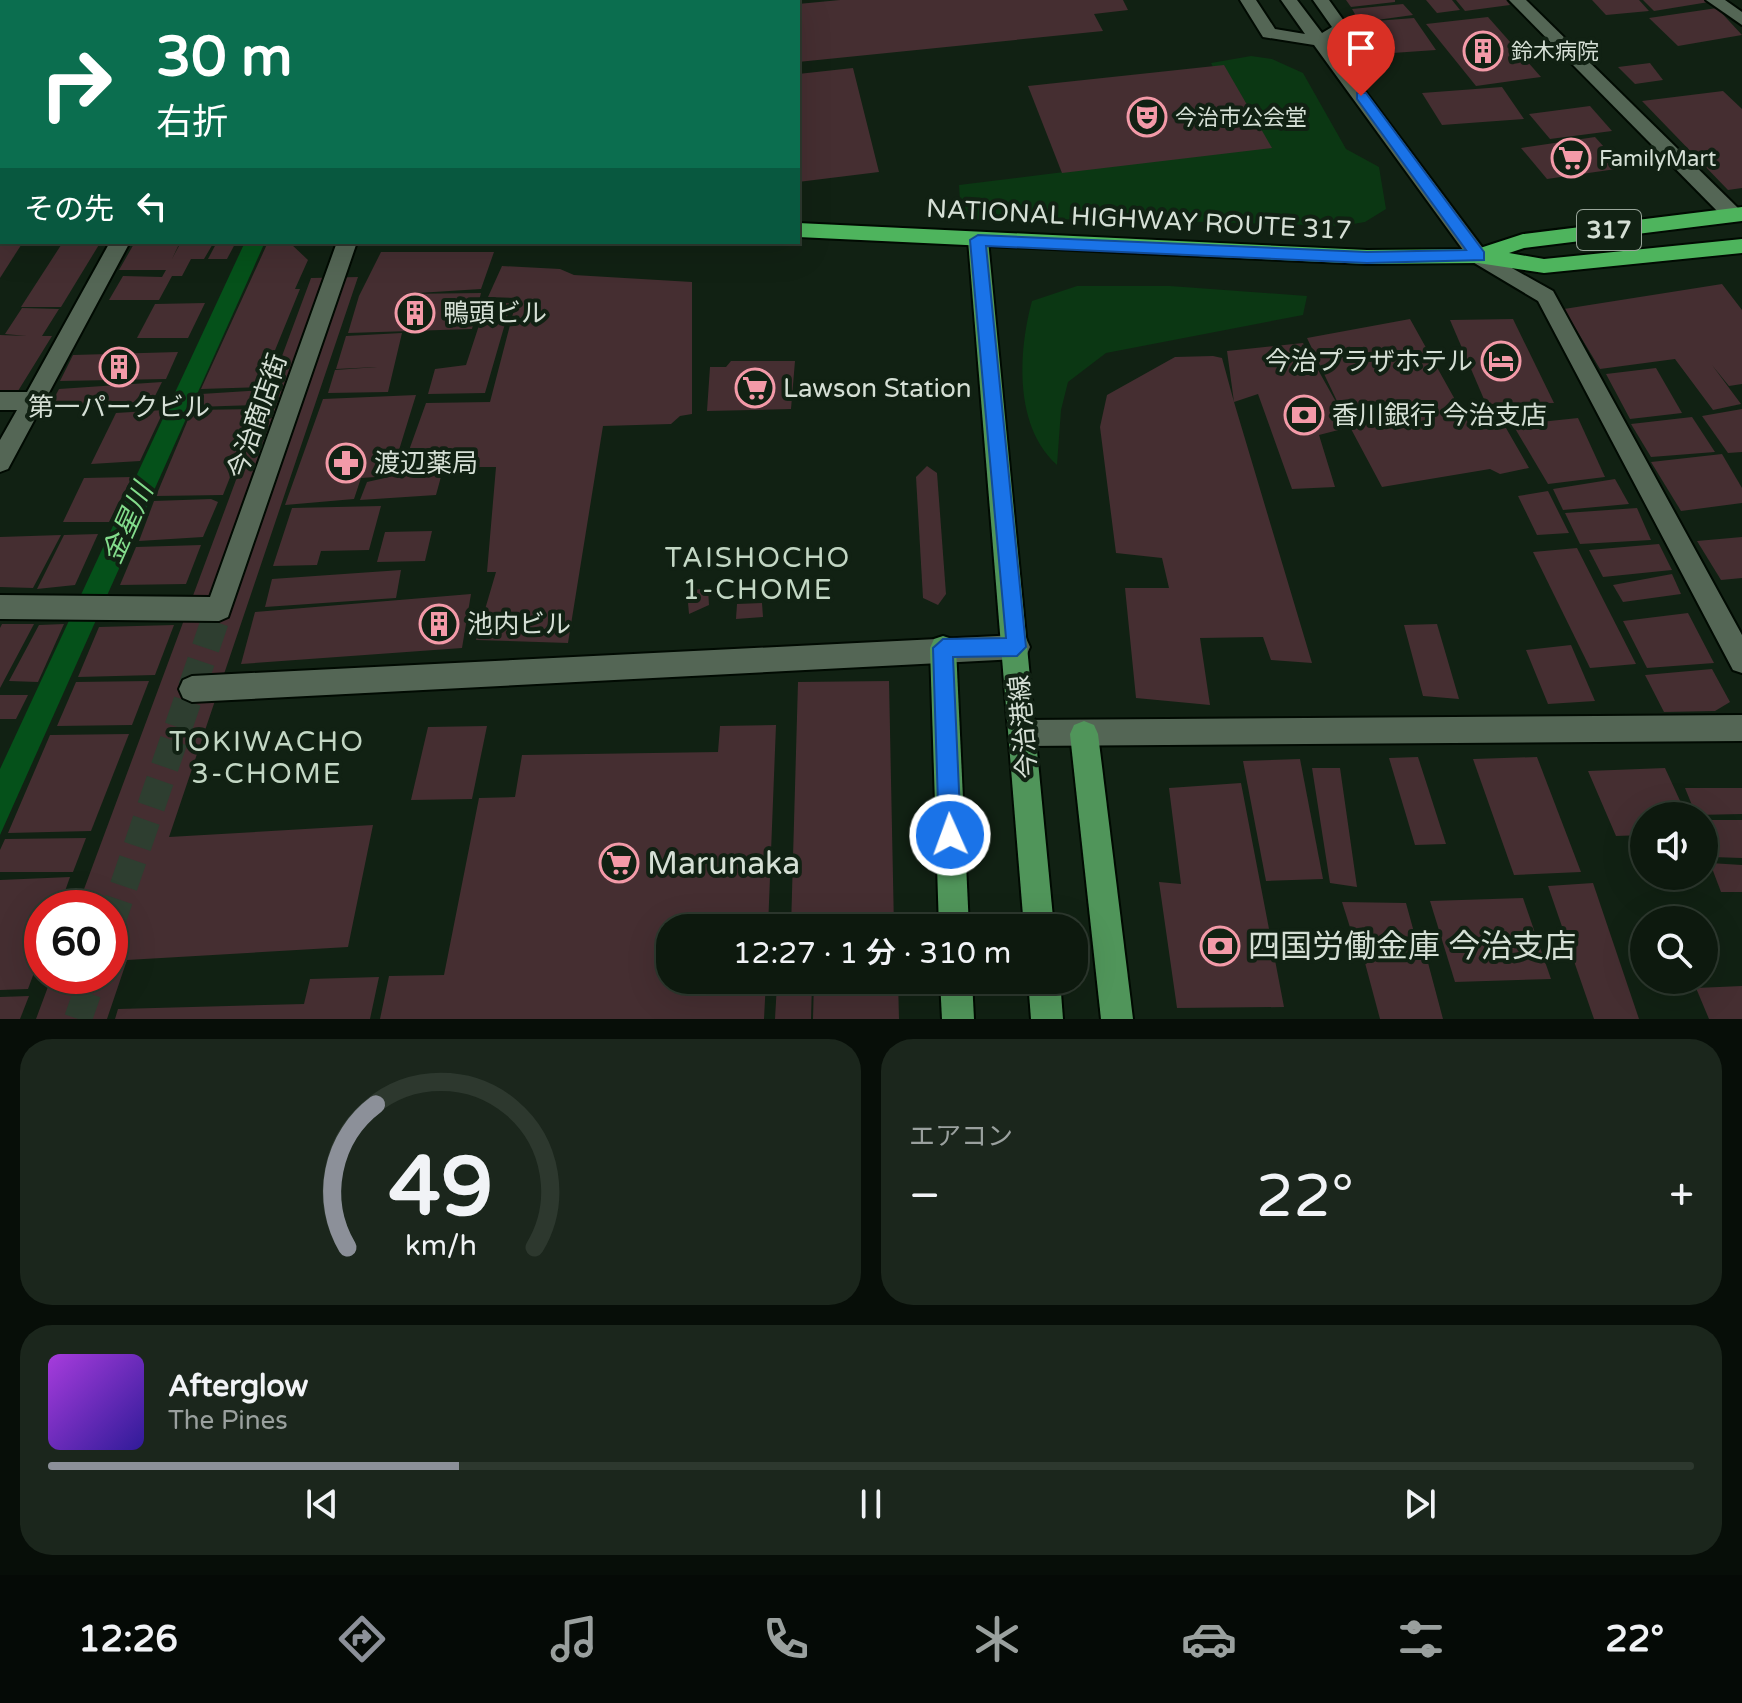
<!DOCTYPE html>
<html lang="ja">
<meta charset="utf-8">
<style>
body{margin:0;font-family:"Varela Round","Noto Sans JP",sans-serif;background:#1b261c;color:#f1f3f6;height:100vh;display:flex;flex-direction:column;font-size:30px;white-space:nowrap}
*{box-sizing:border-box;margin:0}
p{font-size:26px;color:#9aa09e}
.icon{flex:none;width:44px;height:44px;fill:none;stroke:currentColor;stroke-width:2;stroke-linecap:round;stroke-linejoin:round}
.map{position:relative;height:1019px;overflow:hidden}
.panel{display:flex;flex-direction:column;gap:20px;padding:20px;background:#070e08;flex:1}
.panel>*{flex:none}
.top-card{position:absolute;left:0px;top:0px;width:800px;height:244px;box-shadow:0 8px 32px #0002,0 0 0 2px #2d382e;background:#0b6e4f;color:#fff;overflow:hidden}
.controls{position:absolute;left:1630px;top:802px;display:grid;gap:16px}
.controls a{display:grid;place-items:center;width:88px;height:88px;border-radius:50%;background:#0d190e;box-shadow:0 8px 32px #0002,0 0 0 2px #2d382e;font-size:40px}
.speed{position:absolute;left:24px;top:890px;display:flex;gap:16px;font-size:40px;font-weight:700;text-align:center}
.speed>*{display:grid;place-content:center;width:104px;height:104px;border-radius:50%;background:#0d190e;box-shadow:0 8px 32px #0002,0 0 0 2px #2d382e;line-height:1}
.speed .limit{border:12px solid #d22;background:#fff;color:#111}
.pin{position:absolute;display:grid;place-items:center;width:68px;height:68px;color:#fff;margin:-82px -34px;border-radius:50% 50% 50% 0;rotate:-45deg;box-shadow:0 0 8px #0007}
.pin .icon{rotate:45deg}
.me{position:absolute;width:88px;margin:-44px;rotate:358deg;stroke-linejoin:round;filter:drop-shadow(0 0 6px #0008)}
.turn{display:flex;align-items:center;gap:28px;height:168px;padding:0 24px;font-size:36px}
.turn .icon{width:104px;height:104px;stroke-width:2.5}
.turn b{display:block;font-size:56px;line-height:68px}
.then{display:flex;align-items:center;height:76px;padding:0 24px;background:#0003;gap:16px;font-size:30px}
.big{font-size:60px;font-weight:600;line-height:1.1}
.panel .card{flex:1;display:flex;flex-direction:column;justify-content:center;gap:12px;min-width:0;padding:0 28px;border-radius:32px;background:#1b261c}
.panel .dial{align-items:center;gap:0}
.dial svg{height:208px;overflow:visible;fill:none;stroke:#2d382e;stroke-width:7;stroke-linecap:round;text-anchor:middle}
.dial text{fill:#f1f3f6;stroke:none}
.song{display:flex;align-items:center;gap:24px}
.cover{width:96px;height:96px;border-radius:12px;background:linear-gradient(135deg,hsl(280 70% 55%),hsl(250 70% 35%))}
.played{height:8px;border-radius:4px;background:linear-gradient(90deg,#8c9099 25%,#2d382e 25%)}
.keys{display:flex;justify-content:space-around;direction:ltr}
.heat{display:flex;justify-content:space-between;align-items:center;font-size:44px;direction:ltr}
.panel .tiles{flex:1;display:grid;gap:20px;grid-template-columns:1fr 1fr}
.card:last-child{grid-column:span 2}
.trip{position:absolute;left:656px;top:914px;width:432px;height:80px;border-radius:32px;background:#0d190e;box-shadow:0 8px 32px #0002,0 0 0 2px #2d382e;font-weight:600;line-height:80px;text-align:center}
.menu{display:flex;height:128px;justify-content:space-around;align-items:center;background:#050a06;color:#9aa09e}
.menu .icon{width:56px;height:56px}
.menu .current{color:#8c9099}
.menu b{font-size:36px;color:#f1f3f6}
.map>svg:first-child{display:block}
.green{fill:#0b3713}
.water{fill:#05511a}
.building{fill:#452e31}
.lines{fill:none;stroke-linecap:round;stroke-linejoin:round}
.street-tunnel{stroke:#2e3e30;stroke-width:28;stroke-dasharray:28 14;stroke-linecap:butt}
.street-casing{stroke:#010a02;stroke-width:4}
.secondary-casing{stroke:#010a02;stroke-width:4}
.primary-casing{stroke:#010a02;stroke-width:4}
.highway-casing{stroke:#010a02;stroke-width:4}
.street{fill:#546655;fill-rule:evenodd}
.secondary{fill:#546655;fill-rule:evenodd}
.primary{fill:#50955a;fill-rule:evenodd}
.highway{fill:#4eb45d;fill-rule:evenodd}
.route{fill:#1a73e8;stroke:#114b97;stroke-width:2}
.labels{text-anchor:middle;stroke-width:8;stroke-linejoin:round;paint-order:stroke}
.far-poi-label{font-size:22px;fill:#d5dfd5;stroke:#112113;text-anchor:start}
.shield{fill:#112113;stroke:#9aa69b;stroke-width:2}
.shield-label{font-size:24px;font-weight:bold;fill:#d5dfd5}
.street-label{font-size:26px;fill:#d5dfd5;stroke:#112113}
.poi-label{font-size:26px;fill:#d5dfd5;stroke:#112113;text-anchor:start}
.water-label{font-size:28px;font-style:italic;fill:#83dc8c;stroke:#112113}
.neighbourhood-label{font-size:28px;letter-spacing:2px;fill:#c3d7c4;stroke:#112113}
.near-poi-label{font-size:32px;fill:#d5dfd5;stroke:#112113;text-anchor:start}
</style>
<div class="map">
<svg width="1742" height="1019" viewBox="0 0 1742 1019">
<rect width="100%" height="100%" fill="#112113"/>
<g class="green">
<polygon points="1251,56 1272,59 1303,73 1346,149 1379,167 1386,209 1365,222 1341,226 1108,219 981,220 961,216 959,185 1256,148 1211,63"/>
<path d="M1077,286H1170L1307,296L1303,315L1106,353L1068,382L1061,410L1057,465C1014,427 1018,352 1032,301Z"/>
</g>
<polygon class="water" points="245,242 265,242 0,835 0,769"/>
<g class="building">
<polygon points="840,0 1123,0 1128,10 1094,14 1103,31 798,62 798,4"/>
<polygon points="1346,0 1395,0 1395,2 1351,7"/>
<polygon points="1426,0 1452,0 1460,10 1437,13"/>
<polygon points="1456,0 1506,0 1510,5 1465,11"/>
<polygon points="1592,0 1639,0 1649,11 1606,15"/>
<polygon points="1643,0 1706,0 1709,2 1654,11"/>
<polygon points="1403,4 1413,15 1362,22 1414,18 1436,50 1378,54 1352,9"/>
<polygon points="1717,8 1742,35 1678,46 1649,18"/>
<polygon points="1488,17 1541,77 1476,86 1426,24"/>
<polygon points="1650,63 1663,80 1635,84 1618,67"/>
<polygon points="1224,65 1272,148 1062,173 1028,86"/>
<polygon points="853,68 879,172 798,182 798,74"/>
<polygon points="1502,87 1524,119 1442,125 1422,93"/>
<polygon points="1723,91 1742,109 1742,188 1728,190 1642,101"/>
<polygon points="1590,106 1612,131 1550,139 1529,114"/>
<polygon points="1595,137 1623,168 1547,179 1521,148"/>
<polygon points="0,242 23,242 0,278"/>
<polygon points="63,242 100,243 61,307 21,307"/>
<polygon points="135,242 180,242 172,259 181,242 214,242 204,259 191,259 182,276 172,276 159,300 109,300 123,276 162,277 166,270 119,270"/>
<polygon points="217,242 236,242 227,259 208,259"/>
<polygon points="268,242 290,243 308,260 295,289 300,289 260,387 201,389"/>
<polygon points="381,252 494,252 481,289 402,294 481,293 472,329 348,333 359,296"/>
<polygon points="502,266 560,269 574,275 692,282 692,414 680,416 671,424 603,426 568,643 476,640 496,572 487,572 496,467 403,467 426,403 490,402 517,298 488,297"/>
<polygon points="358,277 169,837 373,825 348,947 127,960 107,1019 36,1019 52,976 110,976 110,908 77,908 311,278"/>
<polygon points="1722,284 1742,310 1742,384 1729,386 1712,365 1741,404 1713,410 1675,359 1600,369 1564,309"/>
<polygon points="205,303 188,338 137,338 155,304"/>
<polygon points="511,303 485,393 428,394 435,369 466,365 486,304"/>
<polygon points="22,308 59,309 42,336 52,336 18,391 10,397 0,396 0,335 27,336 5,334"/>
<polygon points="1410,319 1472,430 1506,428 1529,468 1500,474 1490,469 1382,487 1350,427 1319,435 1335,487 1292,489 1258,394 1234,402 1312,663 1271,660 1263,637 1200,638 1210,705 1136,698 1125,588 1169,588 1162,558 1116,553 1100,427 1107,395 1175,357 1213,356 1222,358 1234,402 1227,351 1303,343 1345,418 1307,338"/>
<polygon points="1513,319 1554,403 1486,404 1450,320"/>
<polygon points="402,333 388,392 328,393 335,370 377,367 336,369 346,336"/>
<polygon points="178,352 166,379 60,381 73,355"/>
<polygon points="731,361 795,361 791,409 707,411 710,367 726,367"/>
<polygon points="1656,368 1682,413 1630,419 1606,374"/>
<polygon points="162,382 151,404 49,408 59,389"/>
<polygon points="263,390 257,405 195,407 201,394"/>
<polygon points="416,395 399,450 384,451 376,477 361,478 354,499 285,505 323,399"/>
<polygon points="257,409 223,495 156,496 192,410"/>
<polygon points="1742,409 1742,452 1728,453 1702,416"/>
<polygon points="164,410 140,461 91,464 116,413"/>
<polygon points="1692,417 1715,452 1651,457 1631,424"/>
<polygon points="1578,418 1605,477 1548,484 1513,425"/>
<polygon points="1722,454 1742,488 1742,503 1681,511 1651,462"/>
<polygon points="927,466 937,473 946,594 938,605 923,598 916,477"/>
<polygon points="442,473 436,495 360,500 367,482 398,475"/>
<polygon points="132,477 109,522 63,522 84,478"/>
<polygon points="1615,479 1629,504 1563,510 1553,489"/>
<polygon points="1548,491 1569,533 1537,535 1518,496"/>
<polygon points="211,499 218,502 203,537 139,541 154,501"/>
<polygon points="381,506 369,550 321,551 317,565 273,566 292,508"/>
<polygon points="1637,508 1651,540 1580,544 1565,513"/>
<polygon points="432,531 425,561 377,562 385,532"/>
<polygon points="98,534 75,585 37,589 64,535"/>
<polygon points="61,535 33,588 0,587 0,537"/>
<polygon points="1742,537 1742,578 1721,580 1697,541"/>
<polygon points="1659,544 1672,570 1603,577 1589,550"/>
<polygon points="201,545 186,584 120,585 136,547"/>
<polygon points="1577,548 1636,664 1590,668 1533,552"/>
<polygon points="401,570 396,598 265,607 272,579"/>
<polygon points="1672,574 1681,594 1623,602 1613,585"/>
<polygon points="708,588 709,605 689,614 687,591"/>
<polygon points="471,594 462,648 241,664 255,612"/>
<polygon points="762,603 763,617 736,619 737,604"/>
<polygon points="1688,613 1714,663 1647,668 1623,621"/>
<polygon points="2,624 34,624 0,688 0,628"/>
<polygon points="64,624 38,682 9,681 39,625"/>
<polygon points="1437,624 1459,699 1423,696 1404,625"/>
<polygon points="174,625 155,675 78,677 99,627"/>
<polygon points="1571,645 1595,701 1548,704 1526,650"/>
<polygon points="1712,669 1730,702 1715,711 1664,712 1645,675"/>
<polygon points="149,681 132,725 57,726 76,682"/>
<polygon points="889,681 894,928 791,928 798,682"/>
<polygon points="0,695 28,695 16,719 0,719"/>
<polygon points="776,725 768,928 670,928 670,980 766,980 764,1019 380,1019 389,976 444,975 479,798 515,797 522,755 718,752 720,726"/>
<polygon points="487,726 472,799 411,800 428,727"/>
<polygon points="129,734 91,831 8,833 50,735"/>
<polygon points="1418,757 1446,844 1415,845 1389,758"/>
<polygon points="1537,757 1581,872 1514,875 1473,759"/>
<polygon points="1300,759 1323,879 1266,881 1243,761"/>
<polygon points="1312,768 1340,768 1357,887 1330,883"/>
<polygon points="1665,768 1687,816 1644,816 1644,835 1616,836 1588,771"/>
<polygon points="1241,783 1284,1007 1177,1008 1159,882 1181,884 1169,788"/>
<polygon points="1685,788 1742,788 1742,814 1696,815"/>
<polygon points="1704,820 1742,820 1742,858 1712,857 1704,838"/>
<polygon points="86,838 73,872 0,872 0,850 5,839"/>
<polygon points="1710,863 1742,865 1742,892 1721,892"/>
<polygon points="70,877 59,908 42,908 42,951 28,989 0,990 0,880"/>
<polygon points="1593,883 1639,1019 1594,1019 1548,886"/>
<polygon points="1523,898 1551,979 1455,982 1430,901"/>
<polygon points="1342,902 1406,903 1415,936 1354,940"/>
<polygon points="1423,944 1443,1019 1380,1019 1361,948"/>
<polygon points="379,977 370,1019 115,1019 118,1009 304,1004 310,979"/>
<polygon points="898,980 899,1019 813,1019 814,981"/>
<polygon points="812,983 811,1019 775,1019 777,984"/>
<polygon points="1742,986 1742,1019 1709,1019 1696,988"/>
<polygon points="29,996 20,1019 0,1019 0,997"/>
</g>
<g class="lines">
<g class="street-tunnel">
<polyline points="110,926 219,609"/>
<polyline points="78,1019 93,976"/>
</g>
<g class="street-casing">
<g id="street">
<rect x="527" y="0" width="16" height="2"/>
<polygon points="718,0 734,0 735,2 719,2"/>
<polygon points="1509,0 1526,0 1740,210 1740,220 1726,220"/>
<polygon points="1706,0 1725,0 1742,12 1742,25"/>
<polygon points="0,138 2,138 0,155"/>
<polygon points="110,242 130,242 8,469 0,472 0,440 17,410 0,410 0,392 27,392"/>
<polygon points="337,242 357,242 228,617 219,621 0,619 0,595 210,597"/>
<polygon points="1478,249 1553,291 1742,635 1742,673 1733,670 1538,301 1471,261 1468,256"/>
<polygon points="1017,635 1026,638 1030,647 1026,656 1017,659 192,702 183,698 179,689 183,680 192,676"/>
<polygon points="1742,715 1742,741 1024,746 1014,742 1010,733 1014,724 1024,720"/>
</g>
</g>
<g class="secondary-casing">
<polygon id="secondary" points="1240,0 1256,0 1275,29 1305,34 1281,0 1297,0 1322,33 1332,27 1313,0 1329,0 1349,28 1329,43 1485,251 1488,256 1485,261 1471,261 1314,45 1263,37"/>
</g>
<g class="primary-casing">
<g id="primary">
<rect x="0" y="184" width="2" height="14"/>
<polygon points="978,233 988,240 1054,928 1024,928 968,240"/>
<polygon points="943,636 952,639 956,648 969,928 939,928 930,648 934,639"/>
<polygon points="1084,721 1094,725 1098,734 1133,1019 1101,1019 1070,734 1074,725"/>
<polygon points="940,980 972,980 974,1019 942,1019"/>
<polygon points="1028,980 1060,980 1063,1019 1031,1019"/>
</g>
</g>
<g class="highway-casing">
<g id="highway">
<rect x="361" y="0" width="16" height="2"/>
<polygon points="1742,207 1742,221 1524,248 1509,253 1544,259 1742,239 1742,253 1544,273 1478,263 1367,264 798,237 798,223 1367,250 1477,249 1523,234"/>
</g>
</g>
<use href="#street" class="street"/>
<use href="#secondary" class="secondary"/>
<use href="#primary" class="primary"/>
<use href="#highway" class="highway"/>
</g>
<polygon class="route" points="1357,93 1366,93 1484,252 1484,260 1367,263 986,246 1026,647 1017,656 953,657 961,835 958,843 950,846 943,843 939,835 933,648 943,639 1006,638 970,240 978,235 1367,252 1466,250 1357,99"/>
<defs>
<g id="building-ring" transform="scale(2)"><circle r="9.5" fill="#112113" stroke="#f39aa8" stroke-width="1.5"/><path d="M-4-6H4V6H1V3H-1V6H-4ZM-2.5-4.3h1.7v1.8h-1.7ZM.8-4.3h1.7v1.8H.8ZM-2.5-1h1.7V.8h-1.7ZM.8-1h1.7V.8H.8Z" fill="#f39aa8"/></g>
<g id="theatre-ring" transform="scale(2)"><circle r="9.5" fill="#112113" stroke="#f39aa8" stroke-width="1.5"/><path d="M-5-5.5Q0-4 5-5.5V0Q5 5 0 6Q-5 5-5 0ZM-3.3-2.5H-1v1.5H-3.3ZM1-2.5H3.3v1.5H1ZM-2.8 1Q0 5.5 2.8 1Z" fill="#f39aa8"/></g>
<g id="supermarket-ring" transform="scale(2)"><circle r="9.5" fill="#112113" stroke="#f39aa8" stroke-width="1.5"/><path d="M-6-5.5h2.5l.6 2H6L4.5 2H-2.5L-4.4-4H-6ZM-1.5 3.2a1.3 1.3 0 1 0 .1 0ZM3 3.2a1.3 1.3 0 1 0 .1 0Z" fill="#f39aa8"/></g>
<g id="hotel-ring" transform="scale(2)"><circle r="9.5" fill="#112113" stroke="#f39aa8" stroke-width="1.5"/><path d="M-6-4.5h1.5V1H6V5H4.5V3h-9V5H-6ZM-4 0a1.8 1.8 0 1 1 3.6 0ZM.5 0V-2.5h3Q6-2.5 6 0Z" fill="#f39aa8"/></g>
<g id="bank-ring" transform="scale(2)"><circle r="9.5" fill="#112113" stroke="#f39aa8" stroke-width="1.5"/><path d="M-6-4H6V4H-6ZM0-2.3a2.3 2.3 0 1 0 0 4.6a2.3 2.3 0 1 0 0-4.6Z" fill="#f39aa8"/></g>
<g id="pharmacy-ring" transform="scale(2)"><circle r="9.5" fill="#112113" stroke="#f39aa8" stroke-width="1.5"/><path d="M-2-6h4v4h4v4h-4v4h-4v-4h-4v-4h4Z" fill="#f39aa8"/></g>
</defs>
<g fill-rule="evenodd">
<use href="#building-ring" x="1483" y="51"/>
<use href="#theatre-ring" x="1147" y="117"/>
<use href="#supermarket-ring" x="1571" y="158"/>
<use href="#building-ring" x="415" y="313"/>
<use href="#hotel-ring" x="1501" y="361"/>
<use href="#building-ring" x="119" y="367"/>
<use href="#supermarket-ring" x="755" y="388"/>
<use href="#bank-ring" x="1304" y="415"/>
<use href="#pharmacy-ring" x="346" y="463"/>
<use href="#building-ring" x="439" y="624"/>
<use href="#supermarket-ring" x="619" y="863"/>
<use href="#bank-ring" x="1220" y="946"/>
</g>
<g class="labels">
<g class="far-poi-label">
<text x="1511" y="59">鈴木病院</text>
<text x="1175" y="125">今治市公会堂</text>
<text x="1599" y="166">FamilyMart</text>
</g>
<rect class="shield" x="1577" y="210" width="64" height="40" rx="6"/>
<g class="shield-label">
<text x="1609" y="238">317</text>
</g>
<g class="street-label">
<text transform="translate(1139 219) rotate(3)" y="9">NATIONAL HIGHWAY ROUTE 317</text>
<text transform="translate(257 416) rotate(-71)" y="9">今治商店街</text>
<text transform="translate(1023 727) rotate(-95)" y="9">今治港線</text>
</g>
<g class="poi-label">
<text x="443" y="322">鴨頭ビル</text>
<text x="1473" y="370" text-anchor="end">今治プラザホテル</text>
<text x="783" y="397">Lawson Station</text>
<text x="119" y="416" text-anchor="middle">第一パークビル</text>
<text x="1332" y="424">香川銀行 今治支店</text>
<text x="374" y="472">渡辺薬局</text>
<text x="467" y="633">池内ビル</text>
</g>
<g class="water-label">
<text transform="translate(127 523) rotate(-66)" y="10">金星川</text>
</g>
<g class="neighbourhood-label">
<text x="758" y="567">TAISHOCHO<tspan x="758" dy="32">1-CHOME</tspan></text>
<text x="267" y="751">TOKIWACHO<tspan x="267" dy="32">3-CHOME</tspan></text>
</g>
<g class="near-poi-label">
<text x="647" y="874">Marunaka</text>
<text x="1248" y="957">四国労働金庫 今治支店</text>
</g>
</g>
</svg>
<div class="controls">
<a><svg class="icon" aria-label="sound" viewBox="0 0 24 24"><path d="M4 9h4l5-4v14l-5-4H4zM17 9q2 3 0 6"/></svg></a>
<a><svg class="icon" aria-label="search" viewBox="0 0 24 24"><circle cx="10" cy="10" r="6"/><path d="M15 15l6 6"/></svg></a>
</div>
<div class="speed"><div class="limit">60</div></div>
<div class="pin" style="left:1361px;top:96px;background:#d93025"><svg class="icon" aria-label="arrive" viewBox="0 0 24 24"><path d="M6 21V4h12l-3 4 3 4H6"/></svg></div>
<svg class="me" style="left:950px;top:835px" viewBox="-20 -20 40 40"><circle r="17" fill="#1a73e8" stroke="#fff" stroke-width="3"/><path d="M0-11L8 9 0 5-8 9z" fill="#fff"/></svg>
<div class="trip">12:27 · 1 分 · 310 m</div>
<div class="top-card">
<div class="turn"><svg class="icon" aria-label="right" viewBox="0 0 24 24"><path d="M7 20v-9h11M14 6l5 5-5 5"/></svg><div><b>30 m</b>右折</div></div>
<div class="then">その先<svg class="icon" aria-label="left" viewBox="0 0 24 24"><path d="M17 20v-9H6M10 6l-5 5 5 5"/></svg></div>
</div>
</div>
<section class="panel">
<div class="tiles">
<div class="card dial"><svg viewBox="0 0 100 80">
<path d="M14 69A42 42 0 1 1 86 69"/>
<path d="M14 69A42 42 0 0 1 25 14" stroke="#8c9099"/>
<text x="50" y="56" font-size="32" font-weight="700">49</text>
<text x="50" y="72" font-size="11">km/h</text>
</svg></div>
<div class="card"><p>エアコン</p>
<div class="heat"><a>−</a><b class="big">22°</b><a>+</a></div>
</div>
<div class="card">
<div class="song"><i class="cover"></i><div><b>Afterglow</b><p>The Pines</p></div></div>
<div class="played"></div>
<div class="keys"><svg class="icon" aria-label="previous" viewBox="0 0 24 24"><path d="M18 5L8 12l10 7zM5 5v14"/></svg><svg class="icon" aria-label="pause" viewBox="0 0 24 24"><path d="M8 5v14M16 5v14"/></svg><svg class="icon" aria-label="next" viewBox="0 0 24 24"><path d="M6 5l10 7-10 7zM19 5v14"/></svg></div>
</div>
</div>
</section>
<nav class="menu">
<b>12:26</b>
<svg class="icon current" aria-label="directions" viewBox="0 0 24 24"><path d="M12 3l9 9-9 9-9-9zM9 14v-3h6M13 9l2 2-2 2"/></svg>
<svg class="icon" aria-label="music" viewBox="0 0 24 24"><path d="M9 18V5l10-2v13"/><circle cx="6" cy="18" r="3"/><circle cx="16" cy="16" r="3"/></svg>
<svg class="icon" aria-label="phone" viewBox="0 0 24 24"><path d="M5 4h4l2 5-3 2q2 4 5 5l2-3 5 2v4C11 20 4 13 5 4z"/></svg>
<svg class="icon" aria-label="climate" viewBox="0 0 24 24"><path d="M12 3v18M4 7l16 10M4 17L20 7"/></svg>
<svg class="icon" aria-label="car" viewBox="0 0 24 24"><path d="M5 17H2v-5l4-1 3-4h7l3 4 3 1v5h-3M9 17h6M6 11h13"/><circle cx="7" cy="17" r="2"/><circle cx="17" cy="17" r="2"/></svg>
<svg class="icon" aria-label="filters" viewBox="0 0 24 24"><path d="M4 7h16M4 17h16"/><circle cx="9" cy="7" r="2"/><circle cx="15" cy="17" r="2"/></svg>
<b>22°</b>
</nav>
